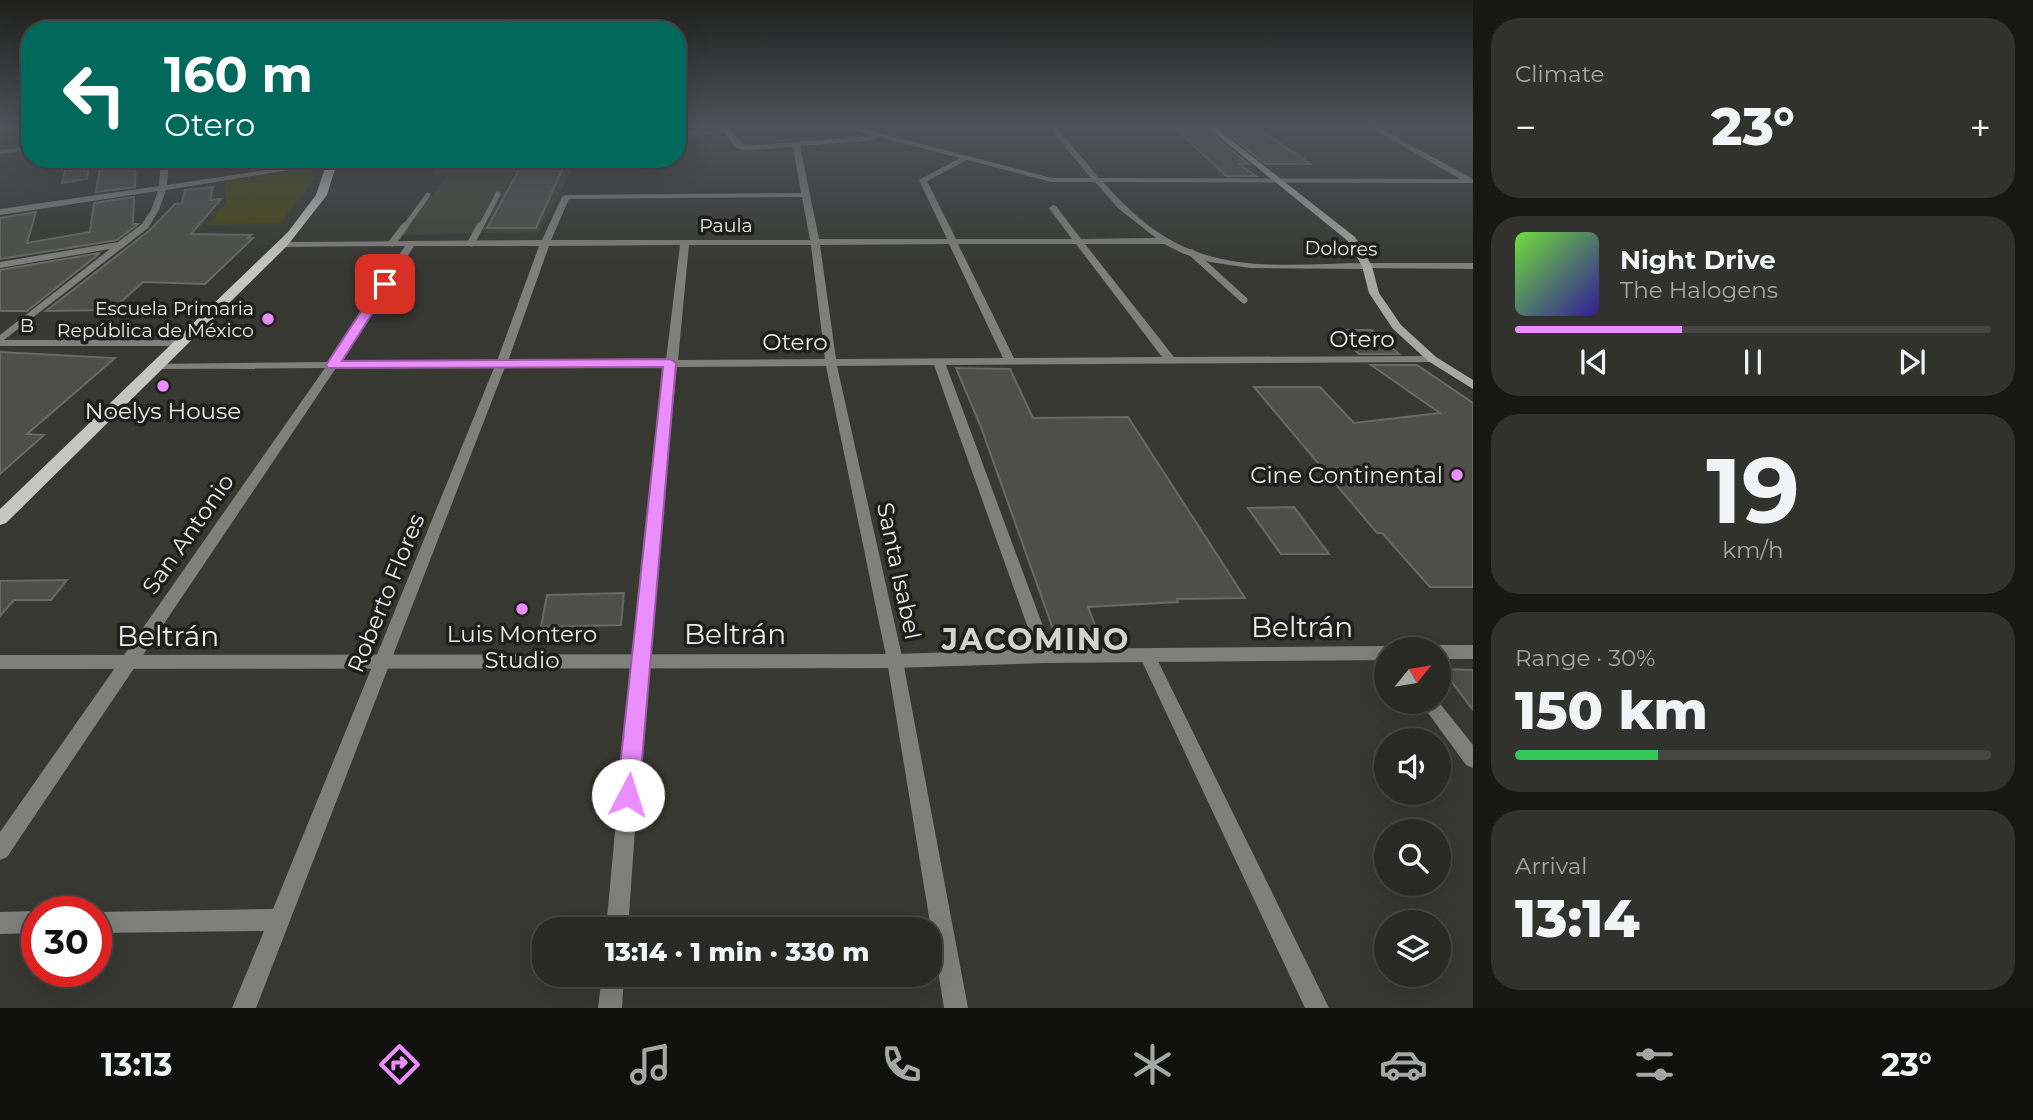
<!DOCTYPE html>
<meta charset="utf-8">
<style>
body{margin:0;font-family:Montserrat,sans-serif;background:#31322e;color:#f1f3f6;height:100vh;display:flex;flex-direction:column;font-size:26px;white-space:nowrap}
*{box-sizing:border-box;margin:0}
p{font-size:23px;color:#a5a7a7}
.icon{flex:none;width:38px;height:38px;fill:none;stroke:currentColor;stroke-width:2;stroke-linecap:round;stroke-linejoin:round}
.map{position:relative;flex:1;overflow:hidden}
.panel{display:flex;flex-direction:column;gap:18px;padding:18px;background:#171715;width:560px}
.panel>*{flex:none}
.banner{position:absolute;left:21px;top:21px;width:665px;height:147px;border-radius:28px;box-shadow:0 7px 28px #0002,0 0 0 2px #454643;background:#00695c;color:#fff;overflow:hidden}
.needle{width:46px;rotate:60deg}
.controls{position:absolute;left:1374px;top:637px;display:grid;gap:14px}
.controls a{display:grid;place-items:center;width:77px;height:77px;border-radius:50%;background:#292a26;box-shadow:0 7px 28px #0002,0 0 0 2px #454643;font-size:35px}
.speed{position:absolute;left:21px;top:896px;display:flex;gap:14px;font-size:35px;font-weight:700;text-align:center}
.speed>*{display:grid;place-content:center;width:91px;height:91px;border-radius:50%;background:#292a26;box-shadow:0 7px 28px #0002,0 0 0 2px #454643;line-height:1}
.speed .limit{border:10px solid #d22;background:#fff;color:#111}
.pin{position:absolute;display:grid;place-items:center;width:60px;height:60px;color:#fff;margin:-30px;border-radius:14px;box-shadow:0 4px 10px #0006}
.me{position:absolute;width:77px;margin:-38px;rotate:5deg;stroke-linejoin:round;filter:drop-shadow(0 0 5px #0008)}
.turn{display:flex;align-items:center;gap:24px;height:147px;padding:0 28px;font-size:32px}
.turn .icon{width:91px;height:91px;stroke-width:2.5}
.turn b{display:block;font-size:49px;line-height:60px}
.big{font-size:52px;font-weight:800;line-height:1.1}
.panel .tile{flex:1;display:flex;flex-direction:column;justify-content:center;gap:10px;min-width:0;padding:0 24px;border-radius:28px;background:#31322e}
.panel .dial{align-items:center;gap:0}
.dial b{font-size:91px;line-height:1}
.song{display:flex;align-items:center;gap:21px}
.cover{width:84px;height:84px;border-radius:10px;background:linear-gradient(135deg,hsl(100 70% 55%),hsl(250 70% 35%))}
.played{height:7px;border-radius:4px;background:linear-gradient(90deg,#eb8dfc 35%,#454643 35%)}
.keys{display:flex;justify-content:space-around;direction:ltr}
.heat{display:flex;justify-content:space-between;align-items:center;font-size:38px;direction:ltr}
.charge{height:10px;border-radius:5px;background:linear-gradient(90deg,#34c759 30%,#454643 0)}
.trip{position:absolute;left:532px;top:917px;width:410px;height:70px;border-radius:28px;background:#292a26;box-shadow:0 7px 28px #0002,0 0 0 2px #454643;font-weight:800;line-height:70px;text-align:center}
.tabs{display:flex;height:112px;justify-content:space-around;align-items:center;background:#10110f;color:#a5a7a7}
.tabs .icon{width:49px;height:49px}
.tabs .active{color:#eb8dfc}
.tabs b{font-size:32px;color:#f1f3f6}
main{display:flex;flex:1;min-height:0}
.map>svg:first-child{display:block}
.built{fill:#414236}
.green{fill:#444511}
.building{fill:#4e4f49;stroke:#696a64;stroke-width:2}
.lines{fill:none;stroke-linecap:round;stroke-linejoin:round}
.service-far1{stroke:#7f7f7c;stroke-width:5}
.service{stroke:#7f7f7c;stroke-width:7}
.minor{fill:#7f7f7c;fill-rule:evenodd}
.tertiary{fill:#7f7f7c;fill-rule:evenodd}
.secondary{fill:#a7a7a3;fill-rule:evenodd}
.primary{fill:#c6c6c1;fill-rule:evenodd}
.route{fill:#eb8dfc;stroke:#995ca4;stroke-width:2}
.poi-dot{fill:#eb8dfc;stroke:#1e1f1c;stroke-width:2.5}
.labels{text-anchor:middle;stroke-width:7;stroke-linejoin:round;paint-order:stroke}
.far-street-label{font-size:19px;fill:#ebece8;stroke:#1e1f1c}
.far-poi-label{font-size:19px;fill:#ebece8;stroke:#1e1f1c;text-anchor:end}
.street-label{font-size:23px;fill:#ebece8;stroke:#1e1f1c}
.poi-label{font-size:23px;fill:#ebece8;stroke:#1e1f1c}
.near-street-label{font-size:28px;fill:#ebece8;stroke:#1e1f1c}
.district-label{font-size:30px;font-weight:bold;letter-spacing:2px;fill:#d2d3cc;stroke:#1e1f1c}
</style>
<main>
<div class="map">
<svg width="1473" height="1008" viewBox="0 0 1473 1008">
<rect width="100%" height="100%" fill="#373832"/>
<polygon class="built" points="436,159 573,159 575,166 538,232 402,235 447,176 433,175"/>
<polygon class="green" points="312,169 313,180 281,223 208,225 226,202 226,181"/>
<g class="building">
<polygon points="1176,129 1206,129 1248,164 1239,164 1256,176 1226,176"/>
<polygon points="1222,129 1259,129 1310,164 1265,164"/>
<polygon points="68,159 90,159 87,179 62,183"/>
<polygon points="118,159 136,159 135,187 96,192 101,162"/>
<polygon points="525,159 567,159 536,228 487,228"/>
<polygon points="213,187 210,200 221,199 191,234 251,235 248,238 253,238 205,284 143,282 112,310 46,311 150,230 175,204 182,203 185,190"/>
<polygon points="134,197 133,224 138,224 117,240 0,259 0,218 36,212 27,243 90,232 94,203"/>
<polygon points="100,253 27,311 0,311 0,270"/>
<polygon points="1333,330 1372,330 1399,354 1359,354"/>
<polygon points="0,352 115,358 27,434 44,435 0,474"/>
<polygon points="1371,365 1417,365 1473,403 1473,587 1430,587 1382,533 1377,533 1254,387 1320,387 1354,423 1440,413"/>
<polygon points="956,368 1010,369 1033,418 1128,417 1245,598 1177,599 1178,602 1088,607 1097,630 1053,629 981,427"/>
<polygon points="1294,507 1329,554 1281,554 1248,508"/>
<polygon points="67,580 51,600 14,600 0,616 0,581"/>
<polygon points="624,593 621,625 541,627 547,595"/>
<polygon points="1442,669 1473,670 1473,710"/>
</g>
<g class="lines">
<g class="service-far1">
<polyline points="404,228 428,195"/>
<polyline points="480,228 498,194"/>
</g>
<g class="service">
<polyline points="392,243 405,226"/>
<polyline points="471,243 480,226"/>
<polyline points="1192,253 1244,300"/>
</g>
<g class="minor">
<path d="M720,126H727L742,144L747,146L875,136L842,126H853L1051,178H1091L1048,126H1055L1099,178L1460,179L1368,126H1376L1473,179V183L1103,182C1128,210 1157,237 1192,250C1246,272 1310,263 1367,263L1372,266L1367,269L1250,268L1210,262L1184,254L1164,244H1085L1174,357L1432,356L1438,359L1432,362L946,365L1054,656L1052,661L1046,663L1040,661L1038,656L934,365L837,366L903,661L968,1008H944L887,661L826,366L677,367L647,660L628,929H606L631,660L666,367H505L256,1008H232L264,931L96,933V912H94L273,909L494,368H336L7,857L0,860V832L325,368L158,369L152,366L154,364L330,362L405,246L283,247L280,246V242L542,240L562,197L566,195L801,193L793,147L747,150L736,148L725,133L677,136V132L722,129ZM878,137L960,158L919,180L947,239H819L800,146L875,140ZM967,160L1051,182H1095L1119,209L1156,238L1081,239L1056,206L1053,205L1049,208L1072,239H956L927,181ZM802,197L810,240H551L569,199ZM949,244L1003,358L836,359L820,245ZM958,244H1076L1162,357L1014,358ZM680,245L666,360L508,361L549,246ZM689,245H811L825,359L678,360ZM414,246H539L497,361L341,362Z"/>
<polygon points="30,146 30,150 0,154 0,150"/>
<polygon points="161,159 169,159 167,185 337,159 358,159 166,190 159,210 148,228 0,343 0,335 110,249 0,268 0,262 118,242 142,224 151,210 158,191 0,215 0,209 159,186"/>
<polygon points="1147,648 1153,650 1155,655 1329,1008 1305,1008 1139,655 1141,650"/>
<polygon points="1438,701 1473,745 1473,768 1466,765 1420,702"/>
<polygon points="37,911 39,912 37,912 37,933 0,934 0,912"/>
<polygon points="602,975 624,975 622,1008 598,1008"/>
</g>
<g class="tertiary">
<polygon points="1367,263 1473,263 1473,269 1364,268 1362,266"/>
<polygon points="0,340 180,340 185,343 180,346 0,346"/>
<polygon points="1438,645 1473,645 1473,659 1438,659 1438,649 1431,649"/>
<polygon points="1386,646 1392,649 1386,649 1386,660 1046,663 895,668 0,669 0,655 895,654 1046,649"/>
</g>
<polygon class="secondary" points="1206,126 1213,126 1355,237 1372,266 1379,293 1401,325 1436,357 1473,380 1473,389 1428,361 1393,329 1369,293 1362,266 1348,241"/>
<polygon class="primary" points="328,159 338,159 327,195 287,246 6,523 0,525 0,509 288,232 316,195"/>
</g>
<linearGradient id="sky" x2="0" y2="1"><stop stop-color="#1e1f1c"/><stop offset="0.47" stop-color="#4d535a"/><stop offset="1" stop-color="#4d535a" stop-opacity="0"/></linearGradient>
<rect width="1473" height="267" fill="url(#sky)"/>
<polygon class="route" points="381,281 391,284 342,361 670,359 676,363 639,795 636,802 628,805 620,802 617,795 663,367 328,368 326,365"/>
<g class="poi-dot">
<circle cx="268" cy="319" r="7"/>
<circle cx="163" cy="386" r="7"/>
<circle cx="1457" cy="475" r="7"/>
<circle cx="522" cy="609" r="7"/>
</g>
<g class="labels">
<g class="far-street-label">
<text x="726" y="232">Paula</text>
<text transform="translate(1341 248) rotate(1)" y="7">Dolores</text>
<text x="27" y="332">B</text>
</g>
<g class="far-poi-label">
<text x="254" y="315">Escuela Primaria<tspan x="254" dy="22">República de México</tspan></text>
</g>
<g class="street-label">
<text x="1362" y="347">Otero</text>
<text x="795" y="350">Otero</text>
<text transform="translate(188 534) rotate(-55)" y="8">San Antonio</text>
<text transform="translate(899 571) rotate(78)" y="8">Santa Isabel</text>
<text transform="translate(386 593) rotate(-68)" y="8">Roberto Flores</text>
</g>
<g class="poi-label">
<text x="163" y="419">Noelys House</text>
<text x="1443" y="483" text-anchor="end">Cine Continental</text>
<text x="522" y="642">Luis Montero<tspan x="522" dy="26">Studio</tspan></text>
</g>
<g class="near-street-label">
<text x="1302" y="637">Beltrán</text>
<text x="735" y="644">Beltrán</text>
<text x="168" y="646">Beltrán</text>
</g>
<g class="district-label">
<text x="1036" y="650">JACOMINO</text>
</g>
</g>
</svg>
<div class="controls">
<a><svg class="needle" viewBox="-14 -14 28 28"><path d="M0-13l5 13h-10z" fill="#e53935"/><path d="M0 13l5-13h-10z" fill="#a5a7a7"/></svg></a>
<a><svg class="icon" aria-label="sound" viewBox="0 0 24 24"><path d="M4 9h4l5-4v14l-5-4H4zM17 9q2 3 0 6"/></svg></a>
<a><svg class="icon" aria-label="search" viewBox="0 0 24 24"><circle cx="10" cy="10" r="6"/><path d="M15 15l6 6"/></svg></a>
<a><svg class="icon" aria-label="layers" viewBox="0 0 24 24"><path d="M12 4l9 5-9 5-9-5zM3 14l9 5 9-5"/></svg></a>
</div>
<div class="speed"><div class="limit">30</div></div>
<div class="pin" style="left:385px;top:284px;background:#d93025"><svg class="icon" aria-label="arrive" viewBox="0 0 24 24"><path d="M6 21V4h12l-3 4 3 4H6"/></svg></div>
<svg class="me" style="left:628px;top:795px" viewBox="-20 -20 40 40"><circle r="19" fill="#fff"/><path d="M0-13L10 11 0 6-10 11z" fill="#eb8dfc"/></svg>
<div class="trip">13:14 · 1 min · 330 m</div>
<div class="banner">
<div class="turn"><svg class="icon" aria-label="left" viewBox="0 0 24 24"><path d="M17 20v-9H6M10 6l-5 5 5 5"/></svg><div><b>160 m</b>Otero</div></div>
</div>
</div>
<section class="panel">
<div class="tile"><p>Climate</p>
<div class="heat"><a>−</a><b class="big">23°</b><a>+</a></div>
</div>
<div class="tile">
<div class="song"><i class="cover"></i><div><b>Night Drive</b><p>The Halogens</p></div></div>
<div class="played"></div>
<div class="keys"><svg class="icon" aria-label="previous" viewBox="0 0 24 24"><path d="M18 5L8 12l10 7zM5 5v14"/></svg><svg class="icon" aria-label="pause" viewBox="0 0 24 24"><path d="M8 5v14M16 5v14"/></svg><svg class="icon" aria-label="next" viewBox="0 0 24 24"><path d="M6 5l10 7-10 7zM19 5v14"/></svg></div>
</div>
<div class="tile dial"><b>19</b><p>km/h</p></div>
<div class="tile"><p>Range · 30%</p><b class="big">150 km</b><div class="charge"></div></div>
<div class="tile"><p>Arrival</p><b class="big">13:14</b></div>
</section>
</main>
<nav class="tabs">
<b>13:13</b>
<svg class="icon active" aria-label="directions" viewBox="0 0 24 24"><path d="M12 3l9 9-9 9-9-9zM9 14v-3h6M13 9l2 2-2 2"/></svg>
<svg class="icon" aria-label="music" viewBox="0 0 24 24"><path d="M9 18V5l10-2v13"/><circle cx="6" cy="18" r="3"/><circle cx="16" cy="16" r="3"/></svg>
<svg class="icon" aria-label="phone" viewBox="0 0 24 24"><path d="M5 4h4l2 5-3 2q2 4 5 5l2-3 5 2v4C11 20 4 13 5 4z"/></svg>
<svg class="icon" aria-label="climate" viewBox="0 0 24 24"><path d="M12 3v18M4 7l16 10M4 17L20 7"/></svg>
<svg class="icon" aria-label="car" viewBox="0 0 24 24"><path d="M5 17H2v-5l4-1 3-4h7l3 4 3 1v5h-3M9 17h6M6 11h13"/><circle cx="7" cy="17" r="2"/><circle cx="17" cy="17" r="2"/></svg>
<svg class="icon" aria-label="filters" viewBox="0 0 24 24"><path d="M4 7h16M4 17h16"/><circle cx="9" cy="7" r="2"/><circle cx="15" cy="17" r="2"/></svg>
<b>23°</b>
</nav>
